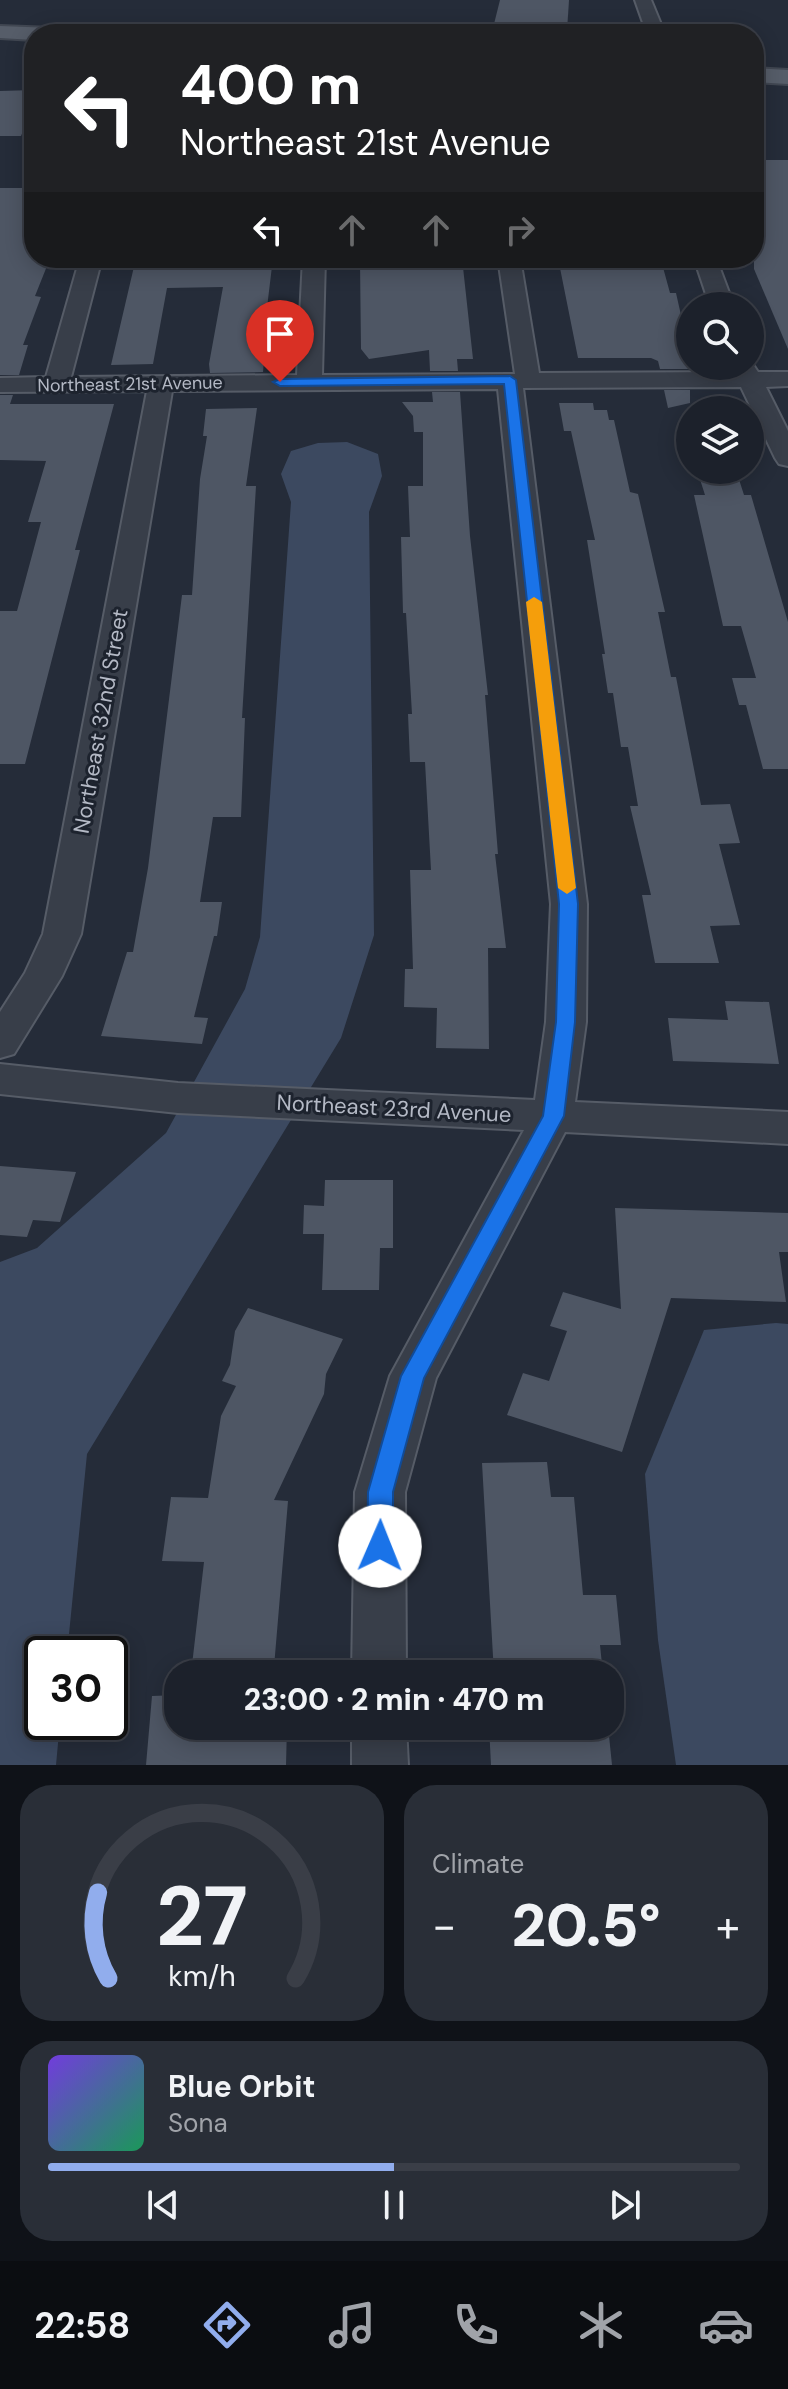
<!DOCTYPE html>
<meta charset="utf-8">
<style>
body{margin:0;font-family:"DM Sans",sans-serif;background:#292e37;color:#f1f3f6;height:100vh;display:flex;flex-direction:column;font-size:30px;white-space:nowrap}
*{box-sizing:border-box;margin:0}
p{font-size:26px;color:#a0a3a9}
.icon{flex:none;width:44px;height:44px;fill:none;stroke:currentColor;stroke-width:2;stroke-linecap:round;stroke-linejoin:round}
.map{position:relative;height:1765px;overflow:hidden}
.side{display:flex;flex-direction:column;gap:20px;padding:20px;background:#0f1218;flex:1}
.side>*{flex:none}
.top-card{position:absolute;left:24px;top:24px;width:740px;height:244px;border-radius:32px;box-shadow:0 4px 20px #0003,0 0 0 2px #3a3e47;background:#202124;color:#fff;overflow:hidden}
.fabs{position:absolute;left:676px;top:292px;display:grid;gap:16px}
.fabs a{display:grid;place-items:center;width:88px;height:88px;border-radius:50%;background:#1c212b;box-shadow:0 4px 20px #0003,0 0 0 2px #3a3e47;font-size:40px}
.speed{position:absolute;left:24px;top:1636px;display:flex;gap:16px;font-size:40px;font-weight:700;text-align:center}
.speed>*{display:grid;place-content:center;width:104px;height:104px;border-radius:50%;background:#1c212b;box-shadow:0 4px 20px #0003,0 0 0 2px #3a3e47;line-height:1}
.speed .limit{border:4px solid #111;border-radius:12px;background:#fff;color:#111}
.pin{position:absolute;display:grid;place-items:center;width:68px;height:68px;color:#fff;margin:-82px -34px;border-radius:50% 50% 50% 0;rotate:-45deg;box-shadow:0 0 8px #0007}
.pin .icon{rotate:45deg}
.me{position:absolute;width:88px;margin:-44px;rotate:1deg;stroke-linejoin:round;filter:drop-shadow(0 0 6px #0008)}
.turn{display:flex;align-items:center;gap:28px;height:168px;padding:0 24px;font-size:36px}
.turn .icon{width:104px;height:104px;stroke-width:2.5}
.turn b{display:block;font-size:56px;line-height:68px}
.lanes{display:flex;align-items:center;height:76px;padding:0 24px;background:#0003;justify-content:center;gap:40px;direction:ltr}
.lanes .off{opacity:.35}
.big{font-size:60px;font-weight:800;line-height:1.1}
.side .widget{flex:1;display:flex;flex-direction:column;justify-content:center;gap:12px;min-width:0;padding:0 28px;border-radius:32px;background:#292e37}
.side .dial{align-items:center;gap:0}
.dial svg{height:208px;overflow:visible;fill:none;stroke:#3a3e47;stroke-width:7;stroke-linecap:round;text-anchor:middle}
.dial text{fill:#f1f3f6;stroke:none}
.song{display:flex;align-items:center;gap:24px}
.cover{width:96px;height:96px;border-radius:12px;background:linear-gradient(135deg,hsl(260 70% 55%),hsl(150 70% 35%))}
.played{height:8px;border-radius:4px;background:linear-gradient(90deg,#91aded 50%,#3a3e47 50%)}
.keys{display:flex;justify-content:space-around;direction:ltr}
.heat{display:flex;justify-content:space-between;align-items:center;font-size:44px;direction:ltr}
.side .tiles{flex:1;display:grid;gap:20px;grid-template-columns:1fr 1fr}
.widget:last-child{grid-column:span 2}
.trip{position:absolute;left:164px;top:1660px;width:460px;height:80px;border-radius:32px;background:#1c212b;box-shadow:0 4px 20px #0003,0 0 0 2px #3a3e47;font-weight:800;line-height:80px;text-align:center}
.tabs{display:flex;height:128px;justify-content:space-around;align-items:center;background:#0b0d11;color:#a0a3a9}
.tabs .icon{width:56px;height:56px}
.tabs .active{color:#91aded}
.tabs b{font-size:36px;color:#f1f3f6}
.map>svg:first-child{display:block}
.water{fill:#3c4960}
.building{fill:#4e5664}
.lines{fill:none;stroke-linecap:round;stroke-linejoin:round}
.minor-casing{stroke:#565c67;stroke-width:4}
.major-casing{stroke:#414752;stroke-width:4}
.minor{fill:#383e49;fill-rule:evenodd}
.major{fill:#565d69;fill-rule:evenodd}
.route{fill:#1a73e8;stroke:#114b97;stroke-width:2}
.slow{fill:#f59e0b}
.labels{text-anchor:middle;stroke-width:6;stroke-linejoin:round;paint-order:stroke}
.far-street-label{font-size:18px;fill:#b4b9c5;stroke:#1d232e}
.street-label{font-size:22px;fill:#b4b9c5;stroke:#1d232e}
</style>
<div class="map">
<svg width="788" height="1765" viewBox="0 0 788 1765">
<rect width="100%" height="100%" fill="#252c39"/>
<g class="water">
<polygon points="347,442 378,454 382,476 369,512 374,935 341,1038 87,1454 67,1654 42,1654 42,1722 60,1722 56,1765 0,1765 0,1262 37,1248 166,1133 245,989 260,937 291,502 281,474 291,451 318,443"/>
<polygon points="776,1323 788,1324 788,1765 676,1765 658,1640 645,1474 704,1330"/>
</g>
<g class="building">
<polygon points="500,0 569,0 567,31 493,28"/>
<polygon points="34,90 34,103 21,136 0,136 0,91"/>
<polygon points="754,160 788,160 788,349 754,269"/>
<polygon points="0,188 34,188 34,261 49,261 35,296 41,297 23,345 28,345 19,375 0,375"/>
<polygon points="136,258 273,258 262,349 265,349 263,372 210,373 209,364 223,287 167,288 153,364 111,365"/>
<polygon points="428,258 462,258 473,359 457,359 458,371 430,371 429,350 369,359 361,349 360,262 428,262"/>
<polygon points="558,258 661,260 670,293 676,293 690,355 690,369 660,369 658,361 651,358 578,358"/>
<polygon points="664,390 690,390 690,403 668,408"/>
<polygon points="432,392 460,392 470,536 488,695 485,695 498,854 495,854 506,948 488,948 489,1049 436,1048 437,1008 404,1007 405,969 413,969 410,870 431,870 425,762 410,762 408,714 412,714 406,613 403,613 401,537 410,537 408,486 423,486 423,432 414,432 413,416 402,402 433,402"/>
<polygon points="0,395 13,395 10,404 114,404 75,550 80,550 25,764 0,764 0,611 17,611 41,522 28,522 46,461 0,460"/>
<polygon points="559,403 593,403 594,410 607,410 609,420 614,420 630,492 638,494 665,612 658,612 671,677 676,677 701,805 730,804 740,843 719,844 740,925 710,926 719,963 655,963 642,895 651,895 630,806 638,806 628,747 621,747 613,693 608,693 602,654 605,654 587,540 595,540 571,431 564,431"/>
<polygon points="257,408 246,486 256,486 242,718 245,718 241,817 213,817 200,902 222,902 217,936 214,936 194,1017 208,1018 202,1044 101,1036 127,952 133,952 148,868 182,595 192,595 200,479 207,436 203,436 206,409"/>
<polygon points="697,470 736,470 744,495 751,495 788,622 788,769 763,769 746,705 739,705 732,678 756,678 741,626 723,626 694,495 705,495"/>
<polygon points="725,1001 769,1002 779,1064 673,1061 668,1018 728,1020"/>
<polygon points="0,1166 76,1172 60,1222 33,1220 27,1237 0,1235"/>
<polygon points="325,1180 393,1180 393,1248 380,1248 379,1290 322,1290 324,1234 303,1234 304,1205 324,1206"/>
<polygon points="615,1208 788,1213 788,1252 779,1252 786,1302 671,1298 622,1452 507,1415 523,1373 549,1381 567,1331 550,1326 563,1292 621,1309"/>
<polygon points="248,1308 343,1339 326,1374 324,1394 274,1500 288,1501 274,1667 192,1665 204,1562 162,1561 171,1497 208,1498 221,1416 236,1386 222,1381 230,1365 235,1331"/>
<polygon points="547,1462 551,1497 574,1497 583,1595 616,1595 621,1645 600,1645 603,1674 494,1674 482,1463"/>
<polygon points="178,1695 178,1726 287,1726 286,1765 146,1765 152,1696"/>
<polygon points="489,1726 608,1726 612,1765 491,1765"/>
</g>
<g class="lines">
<g class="minor-casing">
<g id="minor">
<polygon points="635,0 651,0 665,34 647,34"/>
<polygon points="80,258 102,258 71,377 297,375 303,258 325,258 322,375 515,374 498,258 520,258 539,373 734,372 731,366 750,366 750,360 758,372 788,372 788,386 766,387 788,431 788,466 779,464 775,458 741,387 523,388 587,904 586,1022 575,1102 788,1112 788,1144 565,1132 436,1378 405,1492 406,1674 352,1674 355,1492 390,1376 524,1130 178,1113 0,1094 0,1064 178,1083 535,1100 546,1022 551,904 498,389 172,391 81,934 62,976 14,1054 0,1058 0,1012 25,973 43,934 147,391 0,392 0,378 46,377"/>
<polygon points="694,258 716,258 734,306 710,306"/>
<polygon points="352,1726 406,1726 408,1765 352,1765"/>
</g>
</g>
<g class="major-casing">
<g id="major">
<polygon points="0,26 53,28 64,34 34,34 34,40 0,38"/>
<polygon points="754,68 788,70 788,84 754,82"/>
</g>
</g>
<use href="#minor" class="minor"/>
<use href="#major" class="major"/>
</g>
<polygon class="route" points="510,376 516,380 578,904 575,1022 564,1116 424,1378 393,1492 393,1546 389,1555 380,1558 371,1555 367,1546 368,1492 401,1376 543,1116 556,1022 559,904 504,384 280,386 273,382 280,379"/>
<polygon class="slow" points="534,597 542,602 576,888 567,894 558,888 526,602"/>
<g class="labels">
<g class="far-street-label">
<text transform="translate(130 384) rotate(-1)" y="6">Northeast 21st Avenue</text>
</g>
<g class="street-label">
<text transform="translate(100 721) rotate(-80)" y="8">Northeast 32nd Street</text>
<text transform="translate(394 1108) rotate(3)" y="8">Northeast 23rd Avenue</text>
</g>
</g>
</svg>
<div class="fabs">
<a><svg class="icon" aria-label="search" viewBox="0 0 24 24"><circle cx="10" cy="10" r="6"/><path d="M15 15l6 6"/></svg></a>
<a><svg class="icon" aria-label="layers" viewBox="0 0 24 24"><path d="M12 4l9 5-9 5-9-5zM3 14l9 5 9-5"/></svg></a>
</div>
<div class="speed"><div class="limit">30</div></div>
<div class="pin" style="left:280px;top:382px;background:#d93025"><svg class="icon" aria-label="arrive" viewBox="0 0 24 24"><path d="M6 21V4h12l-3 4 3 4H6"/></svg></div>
<svg class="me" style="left:380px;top:1546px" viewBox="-20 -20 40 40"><circle r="19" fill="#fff"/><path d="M0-13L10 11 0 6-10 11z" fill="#1a73e8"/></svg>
<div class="trip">23:00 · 2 min · 470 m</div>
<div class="top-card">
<div class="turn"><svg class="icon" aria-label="left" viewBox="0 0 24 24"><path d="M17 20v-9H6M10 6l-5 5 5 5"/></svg><div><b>400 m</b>Northeast 21st Avenue</div></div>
<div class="lanes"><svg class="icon" aria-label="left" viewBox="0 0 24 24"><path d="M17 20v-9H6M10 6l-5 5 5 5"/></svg><svg class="icon off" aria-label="ahead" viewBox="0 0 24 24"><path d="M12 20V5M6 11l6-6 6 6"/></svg><svg class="icon off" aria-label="ahead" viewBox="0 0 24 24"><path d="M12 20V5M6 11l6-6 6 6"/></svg><svg class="icon off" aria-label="right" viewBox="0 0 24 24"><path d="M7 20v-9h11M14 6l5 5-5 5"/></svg></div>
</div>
</div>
<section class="side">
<div class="tiles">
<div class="widget dial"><svg viewBox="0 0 100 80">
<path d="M14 69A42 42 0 1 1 86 69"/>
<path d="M14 69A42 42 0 0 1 10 36" stroke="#91aded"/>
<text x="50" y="56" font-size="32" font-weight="700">27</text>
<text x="50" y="72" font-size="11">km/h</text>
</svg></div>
<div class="widget"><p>Climate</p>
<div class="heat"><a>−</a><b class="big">20.5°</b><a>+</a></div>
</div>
<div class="widget">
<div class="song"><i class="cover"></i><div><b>Blue Orbit</b><p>Sona</p></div></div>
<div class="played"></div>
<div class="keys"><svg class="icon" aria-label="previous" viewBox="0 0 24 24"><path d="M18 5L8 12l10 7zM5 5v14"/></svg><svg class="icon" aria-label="pause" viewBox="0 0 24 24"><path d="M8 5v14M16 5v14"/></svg><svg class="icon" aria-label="next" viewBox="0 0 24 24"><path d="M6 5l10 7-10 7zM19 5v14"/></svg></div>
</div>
</div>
</section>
<nav class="tabs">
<b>22:58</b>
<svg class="icon active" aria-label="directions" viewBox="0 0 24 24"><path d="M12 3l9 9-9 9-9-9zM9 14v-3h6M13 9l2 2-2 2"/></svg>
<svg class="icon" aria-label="music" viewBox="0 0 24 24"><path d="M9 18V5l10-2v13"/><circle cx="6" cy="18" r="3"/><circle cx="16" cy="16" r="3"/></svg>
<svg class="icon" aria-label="phone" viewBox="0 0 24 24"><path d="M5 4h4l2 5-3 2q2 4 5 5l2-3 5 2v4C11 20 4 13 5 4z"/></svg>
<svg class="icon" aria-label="climate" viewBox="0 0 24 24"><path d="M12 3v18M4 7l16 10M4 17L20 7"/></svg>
<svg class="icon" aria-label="car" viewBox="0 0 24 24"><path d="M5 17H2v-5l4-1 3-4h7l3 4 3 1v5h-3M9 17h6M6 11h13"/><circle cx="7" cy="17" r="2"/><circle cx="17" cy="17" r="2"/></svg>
</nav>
